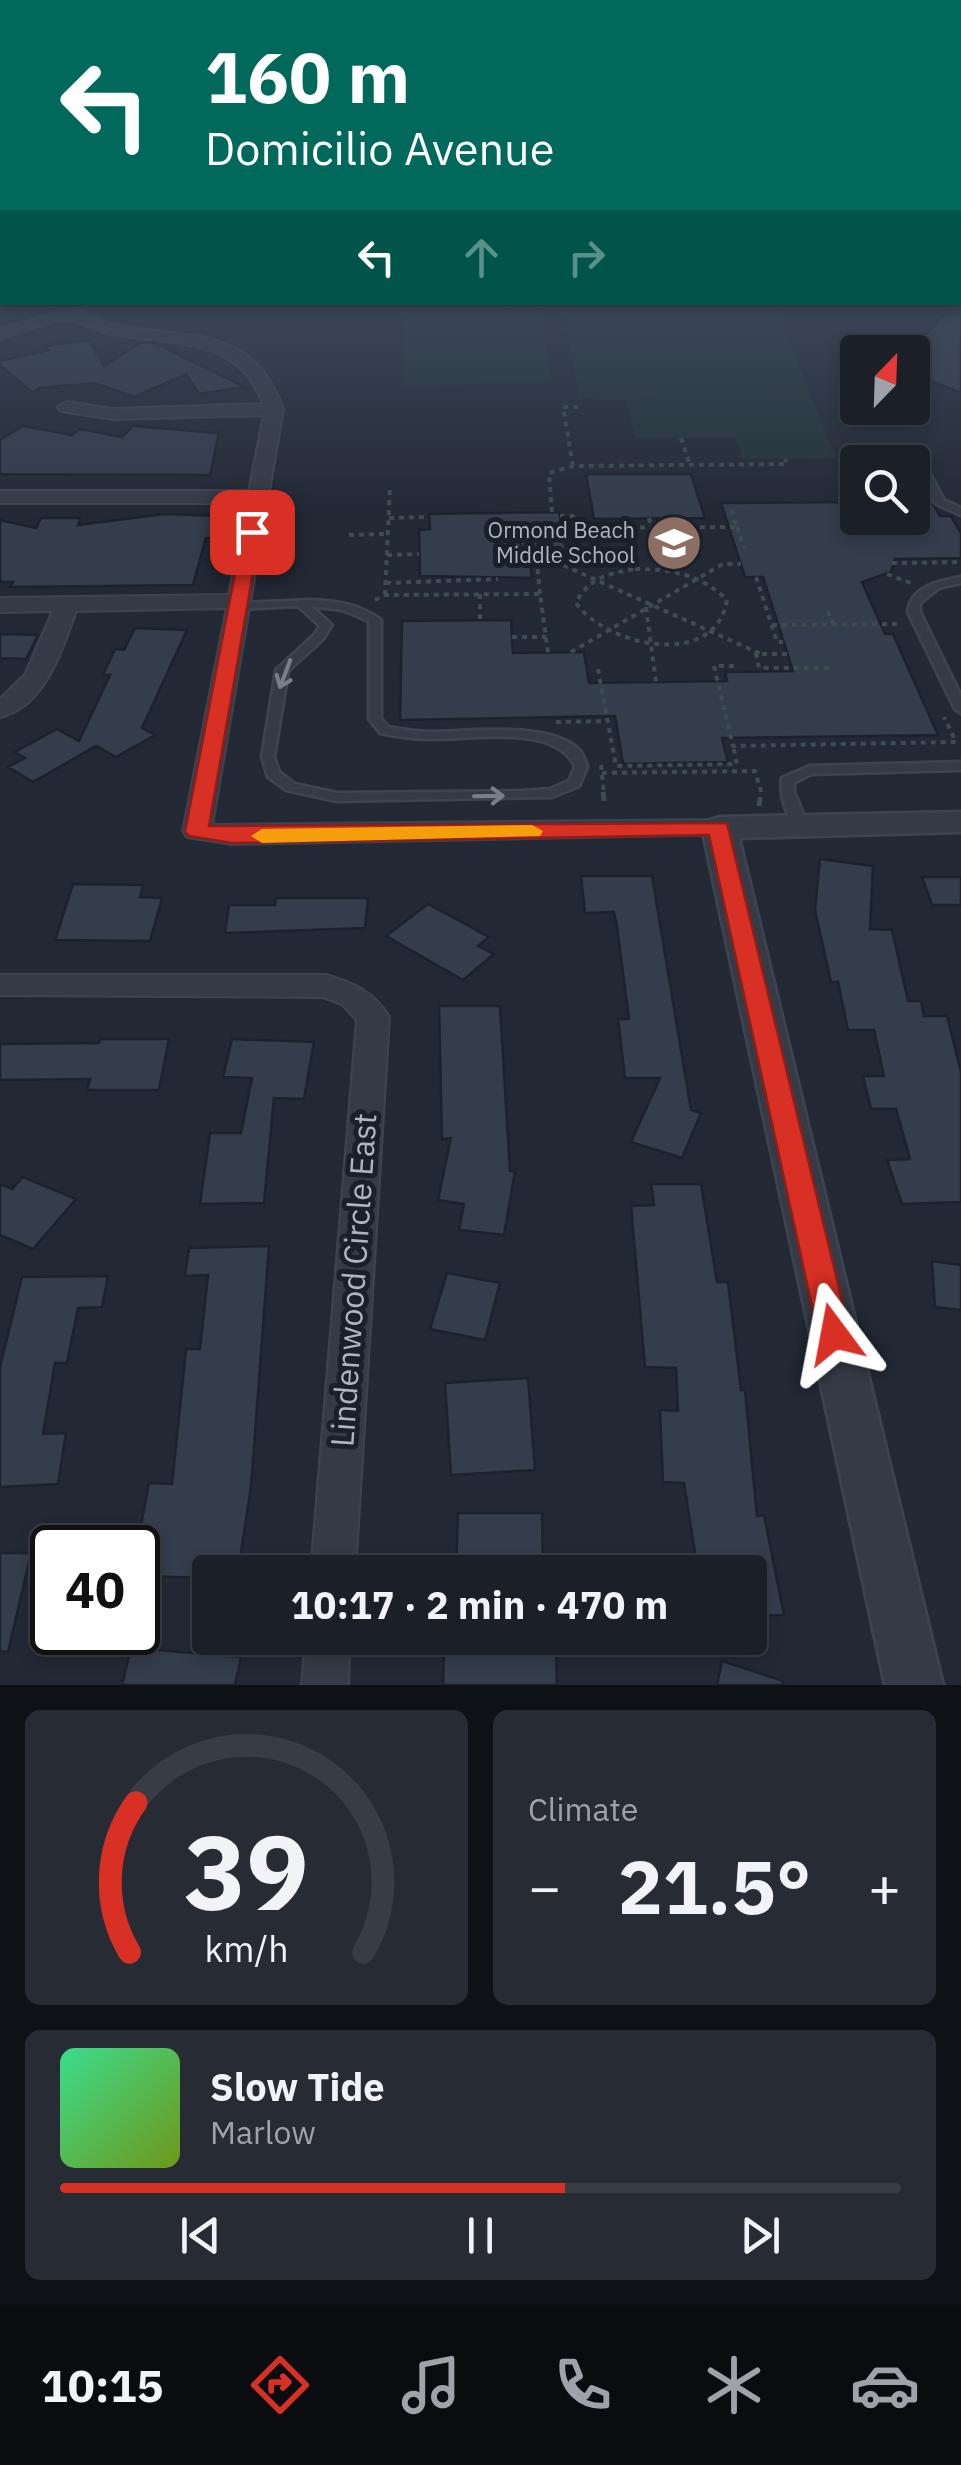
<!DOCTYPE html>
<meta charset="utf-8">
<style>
body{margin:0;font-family:"IBM Plex Sans",sans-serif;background:#272c34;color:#f1f3f6;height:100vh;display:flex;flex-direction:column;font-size:38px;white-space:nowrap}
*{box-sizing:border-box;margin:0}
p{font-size:32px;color:#9fa2a8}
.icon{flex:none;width:55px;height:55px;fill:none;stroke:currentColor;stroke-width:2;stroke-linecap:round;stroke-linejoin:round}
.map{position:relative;height:1685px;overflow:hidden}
.details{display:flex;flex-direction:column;gap:25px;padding:25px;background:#0e1116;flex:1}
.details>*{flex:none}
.guide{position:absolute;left:0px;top:0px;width:962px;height:305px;box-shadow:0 5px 15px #0003,0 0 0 2px #383d45;background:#00695c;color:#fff;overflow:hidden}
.needle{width:65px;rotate:23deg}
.controls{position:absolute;left:840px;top:335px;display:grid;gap:20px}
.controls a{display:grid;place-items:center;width:90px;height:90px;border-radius:10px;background:#1a1f28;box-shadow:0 5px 15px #0003,0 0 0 2px #383d45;font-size:50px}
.speed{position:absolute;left:30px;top:1525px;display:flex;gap:20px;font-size:50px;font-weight:700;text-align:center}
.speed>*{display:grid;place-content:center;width:130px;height:130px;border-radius:50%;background:#1a1f28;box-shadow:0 5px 15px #0003,0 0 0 2px #383d45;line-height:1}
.speed .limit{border:5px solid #111;border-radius:15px;background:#fff;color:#111}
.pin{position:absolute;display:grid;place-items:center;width:85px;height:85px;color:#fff;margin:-42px;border-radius:20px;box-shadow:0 5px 15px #0006}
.me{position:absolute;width:110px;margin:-55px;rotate:347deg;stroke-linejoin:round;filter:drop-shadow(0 0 8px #0008)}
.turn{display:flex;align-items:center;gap:35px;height:210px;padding:0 40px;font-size:45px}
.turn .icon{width:130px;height:130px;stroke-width:2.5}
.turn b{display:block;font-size:70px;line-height:85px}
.lanes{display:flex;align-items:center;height:95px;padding:0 40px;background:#0003;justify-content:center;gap:50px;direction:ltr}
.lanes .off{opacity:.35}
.big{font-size:75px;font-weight:700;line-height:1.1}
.details .card{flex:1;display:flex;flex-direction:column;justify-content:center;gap:15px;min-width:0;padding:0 35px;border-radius:15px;background:#272c34}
.details .dial{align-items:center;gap:0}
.dial svg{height:260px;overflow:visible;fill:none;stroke:#383d45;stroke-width:7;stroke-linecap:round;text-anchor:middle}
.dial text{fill:#f1f3f6;stroke:none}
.song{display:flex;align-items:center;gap:30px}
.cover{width:120px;height:120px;border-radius:15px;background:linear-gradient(135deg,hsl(150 70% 55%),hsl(80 70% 35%))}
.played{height:10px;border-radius:5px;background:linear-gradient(90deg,#d93025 60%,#383d45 60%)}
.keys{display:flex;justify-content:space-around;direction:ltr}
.heat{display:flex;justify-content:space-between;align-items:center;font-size:55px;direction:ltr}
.details .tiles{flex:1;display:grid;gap:25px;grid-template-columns:1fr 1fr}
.card:last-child{grid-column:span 2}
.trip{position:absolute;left:192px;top:1555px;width:575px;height:100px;border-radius:10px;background:#1a1f28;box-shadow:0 5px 15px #0003,0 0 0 2px #383d45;font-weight:700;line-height:100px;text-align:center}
.tabs{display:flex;height:160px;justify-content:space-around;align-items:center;background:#0a0c10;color:#9fa2a8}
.tabs .icon{width:70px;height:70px}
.tabs .current{color:#d93025}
.tabs b{font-size:45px;color:#f1f3f6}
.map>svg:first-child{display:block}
.green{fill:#233336}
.building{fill:#343d4c;stroke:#1c222c;stroke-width:2.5}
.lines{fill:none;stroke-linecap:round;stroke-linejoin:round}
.service-casing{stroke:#3e444f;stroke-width:5}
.minor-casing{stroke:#3e444f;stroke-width:4}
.tertiary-casing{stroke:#3e444f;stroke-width:5}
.path-far1{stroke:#3c4c4f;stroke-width:4;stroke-dasharray:5 5;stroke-linecap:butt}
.path{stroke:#3c4c4f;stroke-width:5;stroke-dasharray:9 9;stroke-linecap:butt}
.service{fill:#353b46;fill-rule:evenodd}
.minor{fill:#353b46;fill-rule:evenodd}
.tertiary{fill:#353b46;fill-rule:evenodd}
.oneway{stroke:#787f8a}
.route{fill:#d93025;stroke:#8d1f18;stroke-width:2.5}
.slow{fill:#f59e0b}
.labels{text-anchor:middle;stroke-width:10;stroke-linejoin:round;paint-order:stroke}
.far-poi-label{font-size:22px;fill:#afb6c2;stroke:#1a202a;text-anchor:end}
.near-street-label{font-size:32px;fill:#afb6c2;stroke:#1a202a}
</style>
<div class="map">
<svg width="961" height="1685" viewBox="0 0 961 1685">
<rect width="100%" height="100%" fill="#222935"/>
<g class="green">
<polygon points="405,303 539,303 552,383 404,385"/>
<polygon points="563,303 774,303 836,458 743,459 735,437 636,438 626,400 656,399 579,398"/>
</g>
<g class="building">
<polygon points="945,314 961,314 961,393 912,373 912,349"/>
<polygon points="89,340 104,366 142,342 154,343 244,387 199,394 186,374 134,397 95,383 39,388 33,393 0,365 0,361 49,350 44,346"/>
<polygon points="23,426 72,435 80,429 122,437 133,426 219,433 210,475 0,474 0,440"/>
<polygon points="912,468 940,516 951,516 961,533 961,558 895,559 891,572 862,582 885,634 893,634 938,735 722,738 728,762 623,764 615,716 400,720 402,621 511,620 513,653 584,652 589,683 727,681 725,672 793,671 763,577 745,577 721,503 858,502 858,518 912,518"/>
<polygon points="586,474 691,474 705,518 594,519"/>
<polygon points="559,512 566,551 529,551 532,578 420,576 419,530 430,529 429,514"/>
<polygon points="164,514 223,516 214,538 206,538 193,585 10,587 13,582 0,582 0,520 36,528 41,518 81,518 78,525"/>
<polygon points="135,628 187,630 142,728 155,735 116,757 96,746 33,782 8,767 25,758 15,752 57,729 79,741 110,675 103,675 115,649 124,650"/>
<polygon points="0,634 38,635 26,659 0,658"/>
<polygon points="820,859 873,866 870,929 892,930 908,1001 921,1001 924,1016 947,1016 961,1072 961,1202 902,1204 887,1160 910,1159 896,1109 871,1109 863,1076 884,1076 874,1030 848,1030 838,982 831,982 815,910"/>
<polygon points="581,876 652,876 691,1110 701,1113 682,1158 631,1142 660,1078 625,1078 618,1019 629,1019 617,927 614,912 585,913"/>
<polygon points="922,877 961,877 961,905 932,905"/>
<polygon points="73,884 143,885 140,897 162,898 150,941 55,940"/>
<polygon points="276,898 368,898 365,928 225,933 229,905 275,905"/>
<polygon points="428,904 489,937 478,946 494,954 463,980 386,936"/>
<polygon points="439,1006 500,1006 510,1171 515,1171 504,1235 459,1230 464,1204 438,1200 451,1138 442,1139"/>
<polygon points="100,1039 169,1039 159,1090 87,1090 90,1079 0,1080 0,1044 99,1043"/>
<polygon points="232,1039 314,1042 304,1099 274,1098 264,1203 200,1204 210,1133 241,1133 252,1078 223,1077"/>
<polygon points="23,1177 76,1199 33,1249 0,1235 0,1184 12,1189"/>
<polygon points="651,1184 701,1184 717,1282 728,1282 741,1390 745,1390 757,1516 764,1515 784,1615 750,1616 750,1572 698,1572 684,1483 663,1482 660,1410 678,1411 676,1368 645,1367 631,1206 654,1205"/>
<polygon points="269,1246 251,1487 238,1572 210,1572 210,1578 138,1576 138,1541 149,1483 172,1484 186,1349 200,1349 208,1275 185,1276 189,1248"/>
<polygon points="932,1261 961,1265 961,1310 935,1307"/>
<polygon points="447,1273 500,1283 485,1340 430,1329"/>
<polygon points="108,1276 102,1307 78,1308 67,1363 55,1363 43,1434 66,1433 58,1484 0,1487 0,1367 22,1277"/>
<polygon points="528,1378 535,1470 451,1475 445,1383"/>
<polygon points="458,1513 542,1513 543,1572 456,1572"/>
<polygon points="0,1553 31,1553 8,1652 0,1651"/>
<polygon points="444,1646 556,1647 557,1685 443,1685"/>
<polygon points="131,1648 241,1657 235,1685 122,1685"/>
<polygon points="722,1661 783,1681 782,1685 717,1685"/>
</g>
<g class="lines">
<g class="service-casing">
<g id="service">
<polygon points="910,449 916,449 944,500 961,508 961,515 936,504 908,451"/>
<path d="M961,577V583L939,588L920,603V612L961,696V713L955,709L908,612C911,586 939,581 961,577Z"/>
<path d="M310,600C335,601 360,604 381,620V719L388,727C404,730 419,732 435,732C472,731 555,721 581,752C582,754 587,765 587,767L579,786L552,797L337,801L286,790L268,777L262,757L276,670L314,635L320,626L298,606L240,609L234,606L240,603ZM311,606L342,610L369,621V719L380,733C398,737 416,739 435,739C471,739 558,724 575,767L569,781L550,789L522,791L337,793L295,784L279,772L274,757L288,671L323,639L332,625Z"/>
<path d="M961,762V770L811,774L794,783V792L808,826L801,830C787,822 779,794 782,778L809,766Z"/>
</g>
</g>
<g class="minor-casing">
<g id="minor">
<rect x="960" y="292" width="1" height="10"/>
<path d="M50,302C74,302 90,320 114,325C190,341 251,322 283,409L212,825L719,820L733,828L729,834L232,844L187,837L183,831L227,608L76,611C62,649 46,706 0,717V699L25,675L53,611L0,612V598L229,595L247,503H0V491H249L264,415L113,419L61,411L58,407L67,402L113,409L263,404C240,336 172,345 112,334C98,332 81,321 68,320C49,318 19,334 0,339V329L60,312Z"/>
<path d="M0,975H326C353,983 374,992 389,1017L355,1572H311L357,1020L342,1004L323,997L0,995Z"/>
<polygon points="306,1638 350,1638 348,1685 302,1685"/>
</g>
</g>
<g class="tertiary-casing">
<polygon id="tertiary" points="961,812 961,832 739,838 943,1685 885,1685 702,828 707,821 719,817"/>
</g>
<g class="path-far1">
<polyline points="681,438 690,465"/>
<polyline points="573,466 563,407 580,407"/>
<polyline points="552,512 549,473 573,466 787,464 785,459"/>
<polyline points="389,518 429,517"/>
<polyline points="649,518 660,569"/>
<polyline points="737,527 744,548"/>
<polyline points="580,528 737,527 730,505"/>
<polyline points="563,531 581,532"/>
<polyline points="349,535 388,534"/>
<polyline points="536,553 761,654"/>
<polyline points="387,555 419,554"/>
<polyline points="892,563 961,562"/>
<path d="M635,569C670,569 701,574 727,600C716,670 607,647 576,603C588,578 610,573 635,569Z"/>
<polyline points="887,574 911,583"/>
<polyline points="756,577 777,642 783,642"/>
<polyline points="386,583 498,579"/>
<polyline points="480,594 480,620"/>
<polyline points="540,594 536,553 584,553 578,516 560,516"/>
<polyline points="385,595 390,487"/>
<polyline points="375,600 385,595 540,594 548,653"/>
<polyline points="646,607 656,682"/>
<polyline points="828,611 833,624"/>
<polyline points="772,625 899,624"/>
<polyline points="512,637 546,637"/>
<polyline points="571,652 723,564 741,564"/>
<polyline points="787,654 756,654 759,668 829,668"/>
<polyline points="734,666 714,666 733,746 956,742 944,717"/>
<polyline points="598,669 616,766 737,764 733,746"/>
<polyline points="556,722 608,721"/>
<polyline points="601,765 604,795"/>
<polyline points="602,773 755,771 762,795"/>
</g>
<g class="path">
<polyline points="603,792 605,809"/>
<polyline points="759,806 761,792"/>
</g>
<use href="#service" class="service"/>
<use href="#minor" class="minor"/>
<use href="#tertiary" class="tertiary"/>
</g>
<defs><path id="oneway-shaft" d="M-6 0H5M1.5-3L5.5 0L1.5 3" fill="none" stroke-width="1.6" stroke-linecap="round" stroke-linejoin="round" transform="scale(2.5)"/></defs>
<g class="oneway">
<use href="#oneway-shaft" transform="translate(285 674) rotate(111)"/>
<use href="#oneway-shaft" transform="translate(489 796) rotate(-1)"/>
</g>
<linearGradient id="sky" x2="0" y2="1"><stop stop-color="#13171d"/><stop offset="0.54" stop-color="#3e495c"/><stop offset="1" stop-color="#3e495c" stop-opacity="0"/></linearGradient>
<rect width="961" height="517" fill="url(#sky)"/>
<polygon class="route" points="252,526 260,532 209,826 727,823 850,1334 845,1344 834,1348 823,1344 818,1334 709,835 232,843 189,836 185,832 243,532"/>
<polygon class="slow" points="532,825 543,831 540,836 262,843 251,836 262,829"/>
<defs>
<g id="school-disc" transform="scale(2.875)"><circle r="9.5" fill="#8d6e63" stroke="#1a202a"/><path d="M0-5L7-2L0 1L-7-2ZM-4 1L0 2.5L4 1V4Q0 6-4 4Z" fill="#fff"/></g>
</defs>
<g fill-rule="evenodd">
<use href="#school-disc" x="674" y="543"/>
</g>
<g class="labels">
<g class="far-poi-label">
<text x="635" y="538">Ormond Beach<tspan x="635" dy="25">Middle School</tspan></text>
</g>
<g class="near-street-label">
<text transform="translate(354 1280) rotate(-86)" y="11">Lindenwood Circle East</text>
</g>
</g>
</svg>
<div class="controls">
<a><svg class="needle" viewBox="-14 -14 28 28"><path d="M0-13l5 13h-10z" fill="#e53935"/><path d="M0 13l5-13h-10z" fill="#9fa2a8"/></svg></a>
<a><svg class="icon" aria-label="search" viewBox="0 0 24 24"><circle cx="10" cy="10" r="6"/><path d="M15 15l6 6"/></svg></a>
</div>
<div class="speed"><div class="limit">40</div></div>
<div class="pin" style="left:252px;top:532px;background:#d93025"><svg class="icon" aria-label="arrive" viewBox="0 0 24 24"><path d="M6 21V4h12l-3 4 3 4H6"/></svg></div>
<svg class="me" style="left:834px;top:1334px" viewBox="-20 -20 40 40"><path d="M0-17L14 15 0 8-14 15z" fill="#d93025" stroke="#fff" stroke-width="4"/></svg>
<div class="trip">10:17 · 2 min · 470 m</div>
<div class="guide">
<div class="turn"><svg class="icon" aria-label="left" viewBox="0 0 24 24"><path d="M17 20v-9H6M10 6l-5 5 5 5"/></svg><div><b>160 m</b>Domicilio Avenue</div></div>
<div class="lanes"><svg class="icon" aria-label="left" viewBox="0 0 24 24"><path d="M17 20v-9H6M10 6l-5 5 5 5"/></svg><svg class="icon off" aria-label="ahead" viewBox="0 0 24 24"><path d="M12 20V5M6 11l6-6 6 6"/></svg><svg class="icon off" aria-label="right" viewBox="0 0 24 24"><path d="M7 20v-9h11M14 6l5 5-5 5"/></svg></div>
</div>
</div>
<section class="details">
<div class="tiles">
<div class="card dial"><svg viewBox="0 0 100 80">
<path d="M14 69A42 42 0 1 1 86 69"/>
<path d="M14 69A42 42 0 0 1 16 23" stroke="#d93025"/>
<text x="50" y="56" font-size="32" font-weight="700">39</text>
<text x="50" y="72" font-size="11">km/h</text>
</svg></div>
<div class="card"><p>Climate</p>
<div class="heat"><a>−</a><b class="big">21.5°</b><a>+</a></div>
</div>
<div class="card">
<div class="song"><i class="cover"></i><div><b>Slow Tide</b><p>Marlow</p></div></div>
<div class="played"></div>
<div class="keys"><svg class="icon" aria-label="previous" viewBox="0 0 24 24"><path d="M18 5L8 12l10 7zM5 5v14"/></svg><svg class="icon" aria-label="pause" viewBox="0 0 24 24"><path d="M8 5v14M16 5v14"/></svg><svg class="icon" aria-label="next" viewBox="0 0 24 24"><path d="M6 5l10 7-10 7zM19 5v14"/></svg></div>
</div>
</div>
</section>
<nav class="tabs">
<b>10:15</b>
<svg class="icon current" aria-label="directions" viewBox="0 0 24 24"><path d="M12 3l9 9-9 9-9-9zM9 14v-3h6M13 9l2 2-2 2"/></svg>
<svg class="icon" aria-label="music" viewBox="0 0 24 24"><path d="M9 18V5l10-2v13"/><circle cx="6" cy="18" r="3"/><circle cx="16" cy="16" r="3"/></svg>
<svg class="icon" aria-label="phone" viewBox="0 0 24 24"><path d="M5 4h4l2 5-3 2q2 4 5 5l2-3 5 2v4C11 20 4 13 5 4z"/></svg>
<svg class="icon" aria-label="climate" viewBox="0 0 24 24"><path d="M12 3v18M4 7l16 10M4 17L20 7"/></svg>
<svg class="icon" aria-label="car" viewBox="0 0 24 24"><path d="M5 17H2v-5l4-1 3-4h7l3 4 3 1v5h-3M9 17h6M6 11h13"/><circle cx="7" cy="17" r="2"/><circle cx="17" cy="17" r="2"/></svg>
</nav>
